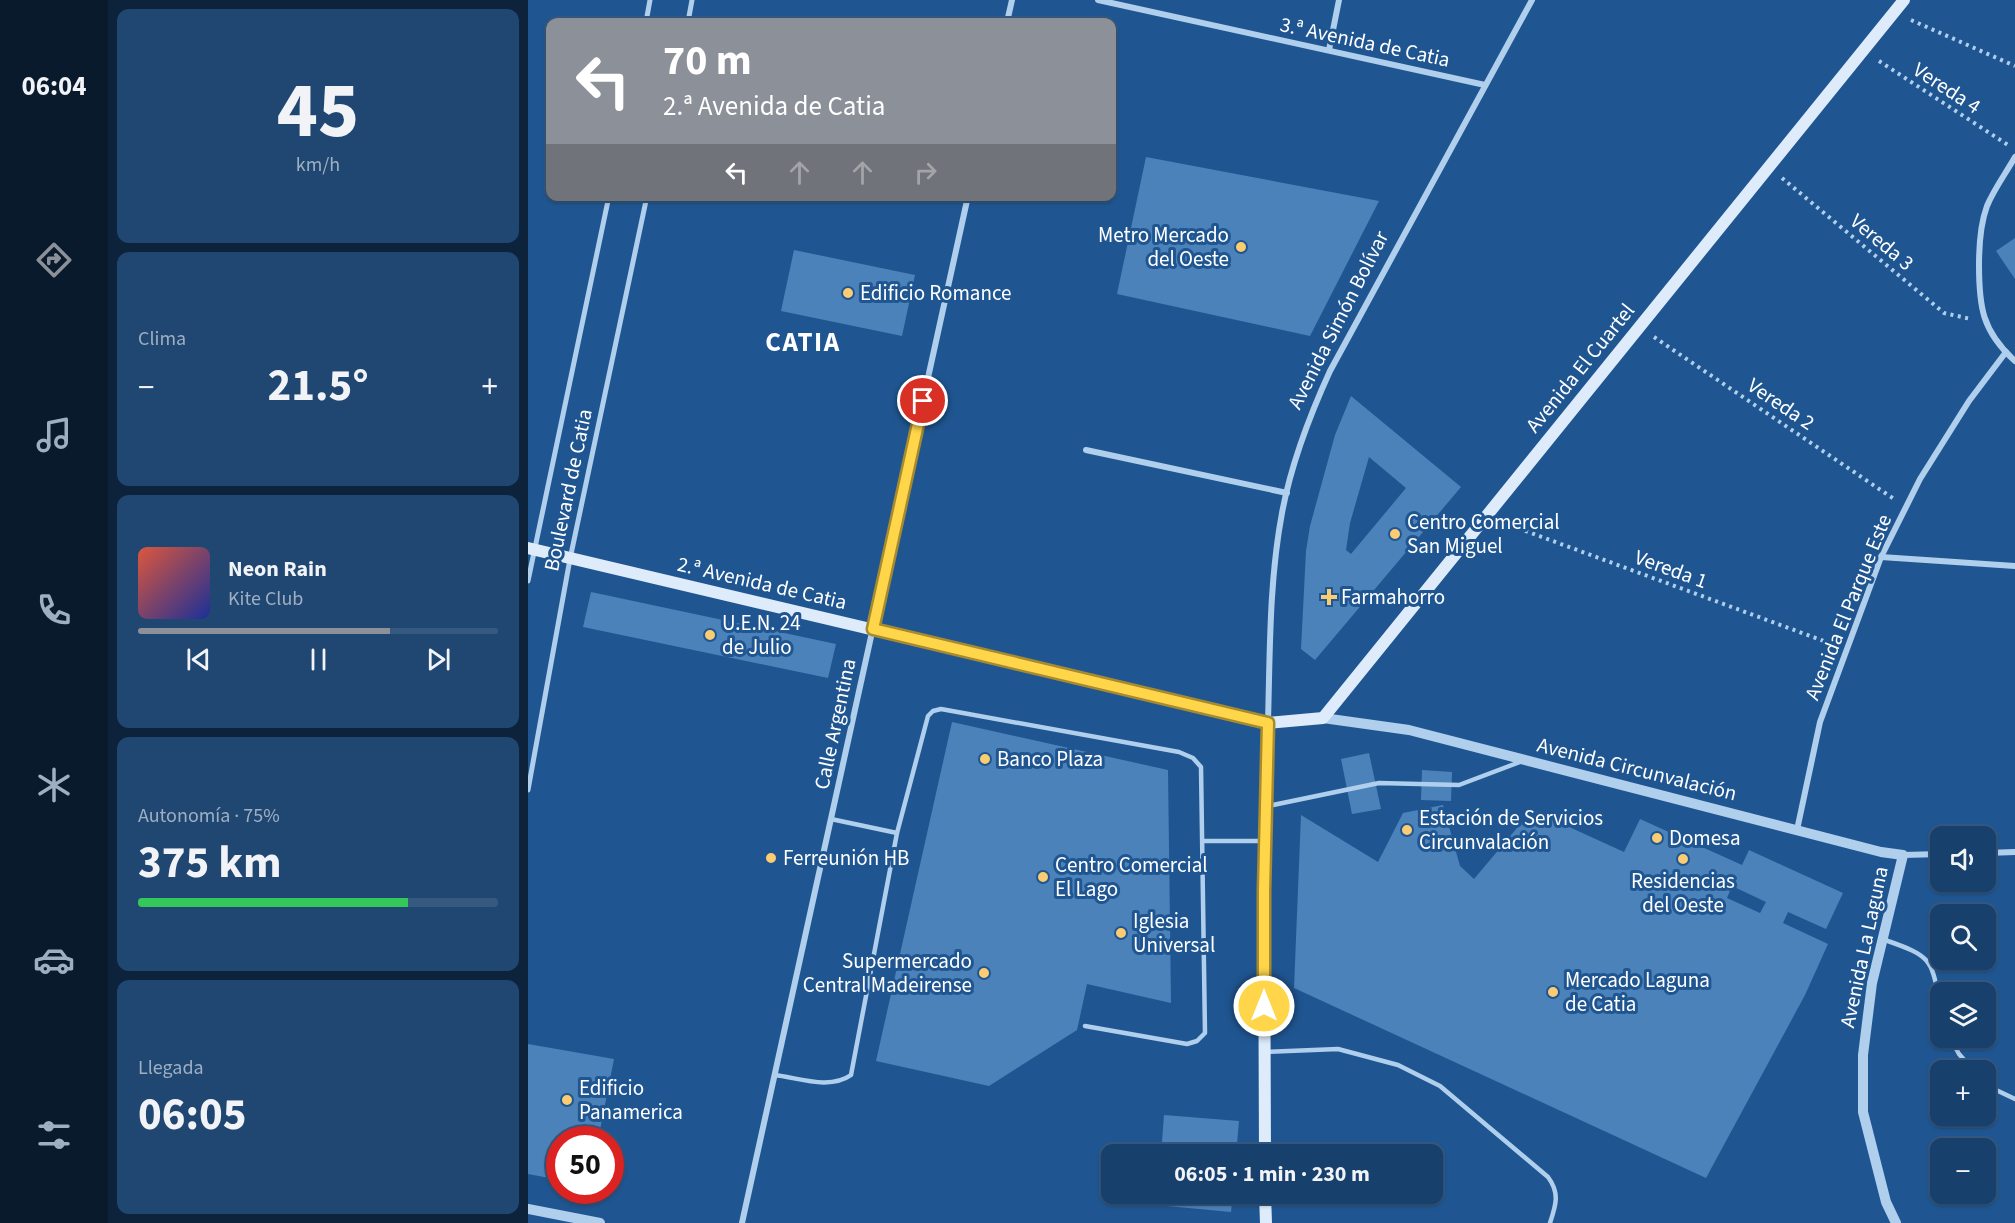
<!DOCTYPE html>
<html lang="es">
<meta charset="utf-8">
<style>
body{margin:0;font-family:"Source Sans 3",sans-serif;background:#204772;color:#f1f3f6;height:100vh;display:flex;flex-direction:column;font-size:22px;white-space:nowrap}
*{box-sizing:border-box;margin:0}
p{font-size:20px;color:#9eafc2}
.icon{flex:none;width:33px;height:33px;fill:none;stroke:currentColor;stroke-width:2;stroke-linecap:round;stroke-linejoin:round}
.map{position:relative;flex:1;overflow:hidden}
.panel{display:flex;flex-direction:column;gap:9px;padding:9px;background:#0d233c;width:420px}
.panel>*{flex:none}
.hud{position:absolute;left:18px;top:18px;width:570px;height:183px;border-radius:12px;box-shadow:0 2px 4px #0004,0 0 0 2px #365980;background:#8c9099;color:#fff;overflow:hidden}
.controls{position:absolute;left:1402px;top:826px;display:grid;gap:12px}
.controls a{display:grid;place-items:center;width:66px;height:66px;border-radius:12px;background:#17406d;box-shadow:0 2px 4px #0004,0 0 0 2px #365980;font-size:30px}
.speed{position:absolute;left:18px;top:1126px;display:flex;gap:12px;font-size:30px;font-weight:700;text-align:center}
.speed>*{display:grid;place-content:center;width:78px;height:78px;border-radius:50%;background:#17406d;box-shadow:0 2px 4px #0004,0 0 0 2px #365980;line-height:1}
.speed .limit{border:9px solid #d22;background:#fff;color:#111}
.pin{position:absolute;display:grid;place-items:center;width:51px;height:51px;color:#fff;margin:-26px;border:3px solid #fff;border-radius:50%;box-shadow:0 2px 6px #0007}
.me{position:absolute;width:66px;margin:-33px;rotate:0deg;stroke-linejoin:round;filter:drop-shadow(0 0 4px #0008)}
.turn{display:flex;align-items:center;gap:21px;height:126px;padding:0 18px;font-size:27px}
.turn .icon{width:78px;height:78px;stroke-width:2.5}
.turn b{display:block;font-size:42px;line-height:51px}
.lanes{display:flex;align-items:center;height:57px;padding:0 18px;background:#0003;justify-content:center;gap:30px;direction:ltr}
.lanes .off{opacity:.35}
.big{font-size:45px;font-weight:700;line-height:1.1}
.panel .widget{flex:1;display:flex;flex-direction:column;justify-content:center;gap:9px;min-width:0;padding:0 21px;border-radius:12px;background:#204772}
.panel .dial{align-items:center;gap:0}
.dial b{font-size:78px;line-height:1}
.song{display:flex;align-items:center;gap:18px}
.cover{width:72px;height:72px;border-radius:9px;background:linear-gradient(135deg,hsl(10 70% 55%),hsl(230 70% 35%))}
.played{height:6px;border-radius:3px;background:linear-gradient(90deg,#8c9099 70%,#365980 70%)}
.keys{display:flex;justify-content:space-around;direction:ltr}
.heat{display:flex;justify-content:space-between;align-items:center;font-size:33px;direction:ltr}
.charge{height:9px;border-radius:4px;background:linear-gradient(90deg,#34c759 75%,#365980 0)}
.trip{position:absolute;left:573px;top:1144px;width:342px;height:60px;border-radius:12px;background:#17406d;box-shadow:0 2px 4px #0004,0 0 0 2px #365980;font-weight:700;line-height:60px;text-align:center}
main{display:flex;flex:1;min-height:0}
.tab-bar{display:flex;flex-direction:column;width:108px;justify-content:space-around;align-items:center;background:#091a2c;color:#9eafc2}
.tab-bar .icon{width:42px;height:42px}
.tab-bar .active{color:#8c9099}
.tab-bar b{font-size:27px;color:#f1f3f6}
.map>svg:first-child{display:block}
.building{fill:#4c82ba;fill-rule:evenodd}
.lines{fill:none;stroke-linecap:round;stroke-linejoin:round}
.path{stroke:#b0cfed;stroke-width:4;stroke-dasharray:3 4.5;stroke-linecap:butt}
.service{stroke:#b0cfed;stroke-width:4.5}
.pedestrian{stroke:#b0cfed;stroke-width:5}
.minor{stroke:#b0cfed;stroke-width:6}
.tertiary{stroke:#b0cfed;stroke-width:10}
.secondary{stroke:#ddebfa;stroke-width:12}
.route-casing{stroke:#a68a30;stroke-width:15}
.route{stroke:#ffd54a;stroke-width:10}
.poi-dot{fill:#fbcc71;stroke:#1f5691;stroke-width:2}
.labels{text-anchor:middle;stroke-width:6;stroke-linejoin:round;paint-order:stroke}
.street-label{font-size:21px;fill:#fff;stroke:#1f5691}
.poi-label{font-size:21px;fill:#fff;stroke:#1f5691;text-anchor:start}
.district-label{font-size:27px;font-weight:bold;letter-spacing:1.5px;fill:#fff;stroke:#1f5691}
</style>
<main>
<nav class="tab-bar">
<b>06:04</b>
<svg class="icon active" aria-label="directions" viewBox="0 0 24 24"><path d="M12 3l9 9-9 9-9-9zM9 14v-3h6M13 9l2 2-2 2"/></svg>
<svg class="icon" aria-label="music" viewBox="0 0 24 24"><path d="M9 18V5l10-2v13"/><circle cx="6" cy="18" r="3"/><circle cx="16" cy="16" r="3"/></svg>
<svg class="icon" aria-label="phone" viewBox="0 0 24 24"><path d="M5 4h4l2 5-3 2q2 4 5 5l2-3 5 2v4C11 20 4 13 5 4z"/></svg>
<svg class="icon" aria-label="climate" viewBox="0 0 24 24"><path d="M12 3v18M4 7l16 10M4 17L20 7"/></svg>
<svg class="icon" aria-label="car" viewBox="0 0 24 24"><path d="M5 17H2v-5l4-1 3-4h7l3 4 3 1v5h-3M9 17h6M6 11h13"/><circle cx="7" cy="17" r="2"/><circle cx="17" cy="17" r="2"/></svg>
<svg class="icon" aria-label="filters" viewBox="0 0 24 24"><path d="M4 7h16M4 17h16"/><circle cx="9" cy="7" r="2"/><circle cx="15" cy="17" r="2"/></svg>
</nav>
<section class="panel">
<div class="widget dial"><b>45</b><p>km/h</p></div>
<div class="widget"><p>Clima</p>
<div class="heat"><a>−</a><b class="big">21.5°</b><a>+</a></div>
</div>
<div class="widget">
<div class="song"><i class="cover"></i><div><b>Neon Rain</b><p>Kite Club</p></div></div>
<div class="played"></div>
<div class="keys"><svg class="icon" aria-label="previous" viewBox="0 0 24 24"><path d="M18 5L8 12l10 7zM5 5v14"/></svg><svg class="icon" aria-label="pause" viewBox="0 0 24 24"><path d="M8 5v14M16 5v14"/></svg><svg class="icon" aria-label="next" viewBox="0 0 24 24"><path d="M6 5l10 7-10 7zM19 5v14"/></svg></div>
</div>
<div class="widget"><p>Autonomía · 75%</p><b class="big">375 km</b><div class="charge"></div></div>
<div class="widget"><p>Llegada</p><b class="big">06:05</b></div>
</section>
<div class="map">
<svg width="1487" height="1223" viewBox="0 0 1487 1223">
<rect width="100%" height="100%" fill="#1f5691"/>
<g class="building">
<polygon points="618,157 851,201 782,336 589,294"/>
<polygon points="1487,238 1487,279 1468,251"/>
<polygon points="266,250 387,275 374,336 253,311"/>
<path d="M823,396L933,487L787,660L773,649L778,551L782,526L807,435ZM841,457L878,488L823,554L818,550L822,523Z"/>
<polygon points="63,592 308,644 300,678 55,627"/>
<polygon points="424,722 640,770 643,1003 559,984 549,1030 461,1086 348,1061"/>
<polygon points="841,753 853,809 824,814 813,759"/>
<polygon points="894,770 924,772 923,801 893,800"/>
<path d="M915,805L932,866L946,879L1004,810L1096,852L1112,819L1214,865L1221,850L1315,893L1298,929L1260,912L1255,923L1300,944L1277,995L1178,1178L766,988L773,815L850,862L875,813ZM1204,886L1238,902L1232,913L1199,898Z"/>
<polygon points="0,1044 86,1059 70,1140 32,1140 32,1180 0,1174"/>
<polygon points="636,1115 711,1121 708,1155 633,1155"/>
<polygon points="629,1194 705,1194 703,1212 628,1205"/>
</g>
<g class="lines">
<g class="path">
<polyline points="1383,20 1487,66"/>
<polyline points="1351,61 1480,145"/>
<polyline points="1254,178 1416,313 1443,319"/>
<polyline points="1126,337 1366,499"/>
<polyline points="976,523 1304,644"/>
</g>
<g class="service">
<polyline points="740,806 851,783 931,785 992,762"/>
<polyline points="303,819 369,833"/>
<polyline points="675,841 737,841"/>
<path d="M1357,940C1406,957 1403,959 1413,1009"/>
<polyline points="1422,1038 1431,1054 1446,1071"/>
<path d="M738,1052L810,1049L870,1065L912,1086L1020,1177C1032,1193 1028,1205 1022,1223"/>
<path d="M247,1075C271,1078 302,1090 323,1075L369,833L400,716L405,711L413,709L651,752L665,758L673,767L677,1033L669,1041L659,1044L557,1026"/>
<polyline points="1458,1082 1468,1090 1487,1099"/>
</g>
<g class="pedestrian">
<polyline points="118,22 122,0"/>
<polyline points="160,22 164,0"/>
<polyline points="0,581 81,196"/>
<polyline points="0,790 42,559 119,196"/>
</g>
<g class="minor">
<polyline points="570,0 957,85"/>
<polyline points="479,22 484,0"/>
<polyline points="801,50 811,0"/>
<path d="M1487,157C1478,173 1466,189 1459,206C1452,225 1451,245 1451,265C1451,307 1454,331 1487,361"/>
<polyline points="558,450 759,493"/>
<polyline points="1353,557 1487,566"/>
<path d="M740,722C742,653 741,582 754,513C763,464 781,417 802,371L1004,0"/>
<polyline points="1269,830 1292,722 1353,557 1392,479 1441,401 1478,352"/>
<polyline points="1458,853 1487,852"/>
<polyline points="1375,855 1413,854"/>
<polyline points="214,1223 440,196"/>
</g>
<g class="tertiary">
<polyline points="795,718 881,730 1353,852 1375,855 1344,983 1335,1055 1335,1112 1358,1202 1368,1223"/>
<polyline points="0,1209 72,1223"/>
</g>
<g class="secondary">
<polyline points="0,548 740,723 795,718 1376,0"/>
<polyline points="737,1155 736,891 740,723"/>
<polyline points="737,1194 738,1223"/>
</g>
</g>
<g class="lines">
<g class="route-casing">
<polyline id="route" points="395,401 345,629 740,723 736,891 736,1006"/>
</g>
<use href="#route" class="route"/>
</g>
<g class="poi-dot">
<circle cx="713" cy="247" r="6"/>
<circle cx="320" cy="293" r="6"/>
<circle cx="867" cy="534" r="6"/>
<path d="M798 588h6v6h6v6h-6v6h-6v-6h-6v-6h6z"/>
<circle cx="182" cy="635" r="6"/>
<circle cx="457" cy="759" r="6"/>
<circle cx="879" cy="830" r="6"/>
<circle cx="1129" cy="838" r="6"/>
<circle cx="243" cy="858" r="6"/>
<circle cx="1155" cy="859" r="6"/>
<circle cx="515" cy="877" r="6"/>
<circle cx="593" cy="933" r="6"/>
<circle cx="456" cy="973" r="6"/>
<circle cx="1025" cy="992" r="6"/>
<circle cx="39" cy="1100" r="6"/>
</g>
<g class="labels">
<g class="street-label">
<text transform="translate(837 42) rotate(12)" y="7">3.ª Avenida de Catia</text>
<text transform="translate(1419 88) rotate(33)" y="7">Vereda 4</text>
<text transform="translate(1354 242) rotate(40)" y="7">Vereda 3</text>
<text transform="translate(810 320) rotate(-63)" y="7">Avenida Simón Bolívar</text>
<text transform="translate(1052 368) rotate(-51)" y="7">Avenida El Cuartel</text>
<text transform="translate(1253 404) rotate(34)" y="7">Vereda 2</text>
<text transform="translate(40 490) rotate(-78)" y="7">Boulevard de Catia</text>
<text transform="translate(1143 569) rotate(20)" y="7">Vereda 1</text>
<text transform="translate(234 583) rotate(13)" y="7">2.ª Avenida de Catia</text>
<text transform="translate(1320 607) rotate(-68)" y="7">Avenida El Parque Este</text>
<text transform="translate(307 724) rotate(-78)" y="7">Calle Argentina</text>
<text transform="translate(1109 769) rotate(14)" y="7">Avenida Circunvalación</text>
<text transform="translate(1336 947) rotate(-78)" y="7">Avenida La Laguna</text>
</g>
<g class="poi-label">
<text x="701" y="242" text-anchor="end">Metro Mercado<tspan x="701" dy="24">del Oeste</tspan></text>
<text x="332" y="300">Edificio Romance</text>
<text x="879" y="529">Centro Comercial<tspan x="879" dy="24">San Miguel</tspan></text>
<text x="813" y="604">Farmahorro</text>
<text x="194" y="630">U.E.N. 24<tspan x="194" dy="24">de Julio</tspan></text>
<text x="469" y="766">Banco Plaza</text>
<text x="891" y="825">Estación de Servicios<tspan x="891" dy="24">Circunvalación</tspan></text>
<text x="1141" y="845">Domesa</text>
<text x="255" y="865">Ferreunión HB</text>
<text x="527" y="872">Centro Comercial<tspan x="527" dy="24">El Lago</tspan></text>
<text x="1155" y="888" text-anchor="middle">Residencias<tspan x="1155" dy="24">del Oeste</tspan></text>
<text x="605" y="928">Iglesia<tspan x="605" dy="24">Universal</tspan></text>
<text x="444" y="968" text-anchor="end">Supermercado<tspan x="444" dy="24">Central Madeirense</tspan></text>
<text x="1037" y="987">Mercado Laguna<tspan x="1037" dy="24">de Catia</tspan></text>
<text x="51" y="1095">Edificio<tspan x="51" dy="24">Panamerica</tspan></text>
</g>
<g class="district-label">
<text x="275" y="351">CATIA</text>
</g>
</g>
</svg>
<div class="controls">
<a><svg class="icon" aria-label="sound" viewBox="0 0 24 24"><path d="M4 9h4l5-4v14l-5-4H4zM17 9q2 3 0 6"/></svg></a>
<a><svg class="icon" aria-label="search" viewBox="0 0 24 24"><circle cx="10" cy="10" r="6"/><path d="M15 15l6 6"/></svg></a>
<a><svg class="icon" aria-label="layers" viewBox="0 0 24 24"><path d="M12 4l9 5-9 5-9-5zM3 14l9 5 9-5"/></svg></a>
<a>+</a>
<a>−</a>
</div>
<div class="speed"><div class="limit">50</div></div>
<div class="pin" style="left:395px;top:401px;background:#d93025"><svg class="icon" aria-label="arrive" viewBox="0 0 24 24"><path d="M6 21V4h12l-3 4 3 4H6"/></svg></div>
<svg class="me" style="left:736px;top:1006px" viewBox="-20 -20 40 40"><circle r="17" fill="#ffd54a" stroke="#fff" stroke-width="3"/><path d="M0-11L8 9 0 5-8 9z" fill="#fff"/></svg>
<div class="trip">06:05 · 1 min · 230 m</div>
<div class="hud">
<div class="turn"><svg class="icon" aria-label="left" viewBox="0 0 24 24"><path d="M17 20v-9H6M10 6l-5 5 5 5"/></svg><div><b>70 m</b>2.ª Avenida de Catia</div></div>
<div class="lanes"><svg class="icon" aria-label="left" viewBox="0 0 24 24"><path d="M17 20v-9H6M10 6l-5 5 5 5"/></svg><svg class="icon off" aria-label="ahead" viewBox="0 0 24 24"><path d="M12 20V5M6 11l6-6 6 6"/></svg><svg class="icon off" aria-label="ahead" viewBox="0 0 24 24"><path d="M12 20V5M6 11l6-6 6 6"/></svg><svg class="icon off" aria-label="right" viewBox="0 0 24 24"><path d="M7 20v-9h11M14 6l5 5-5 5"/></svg></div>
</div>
</div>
</main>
